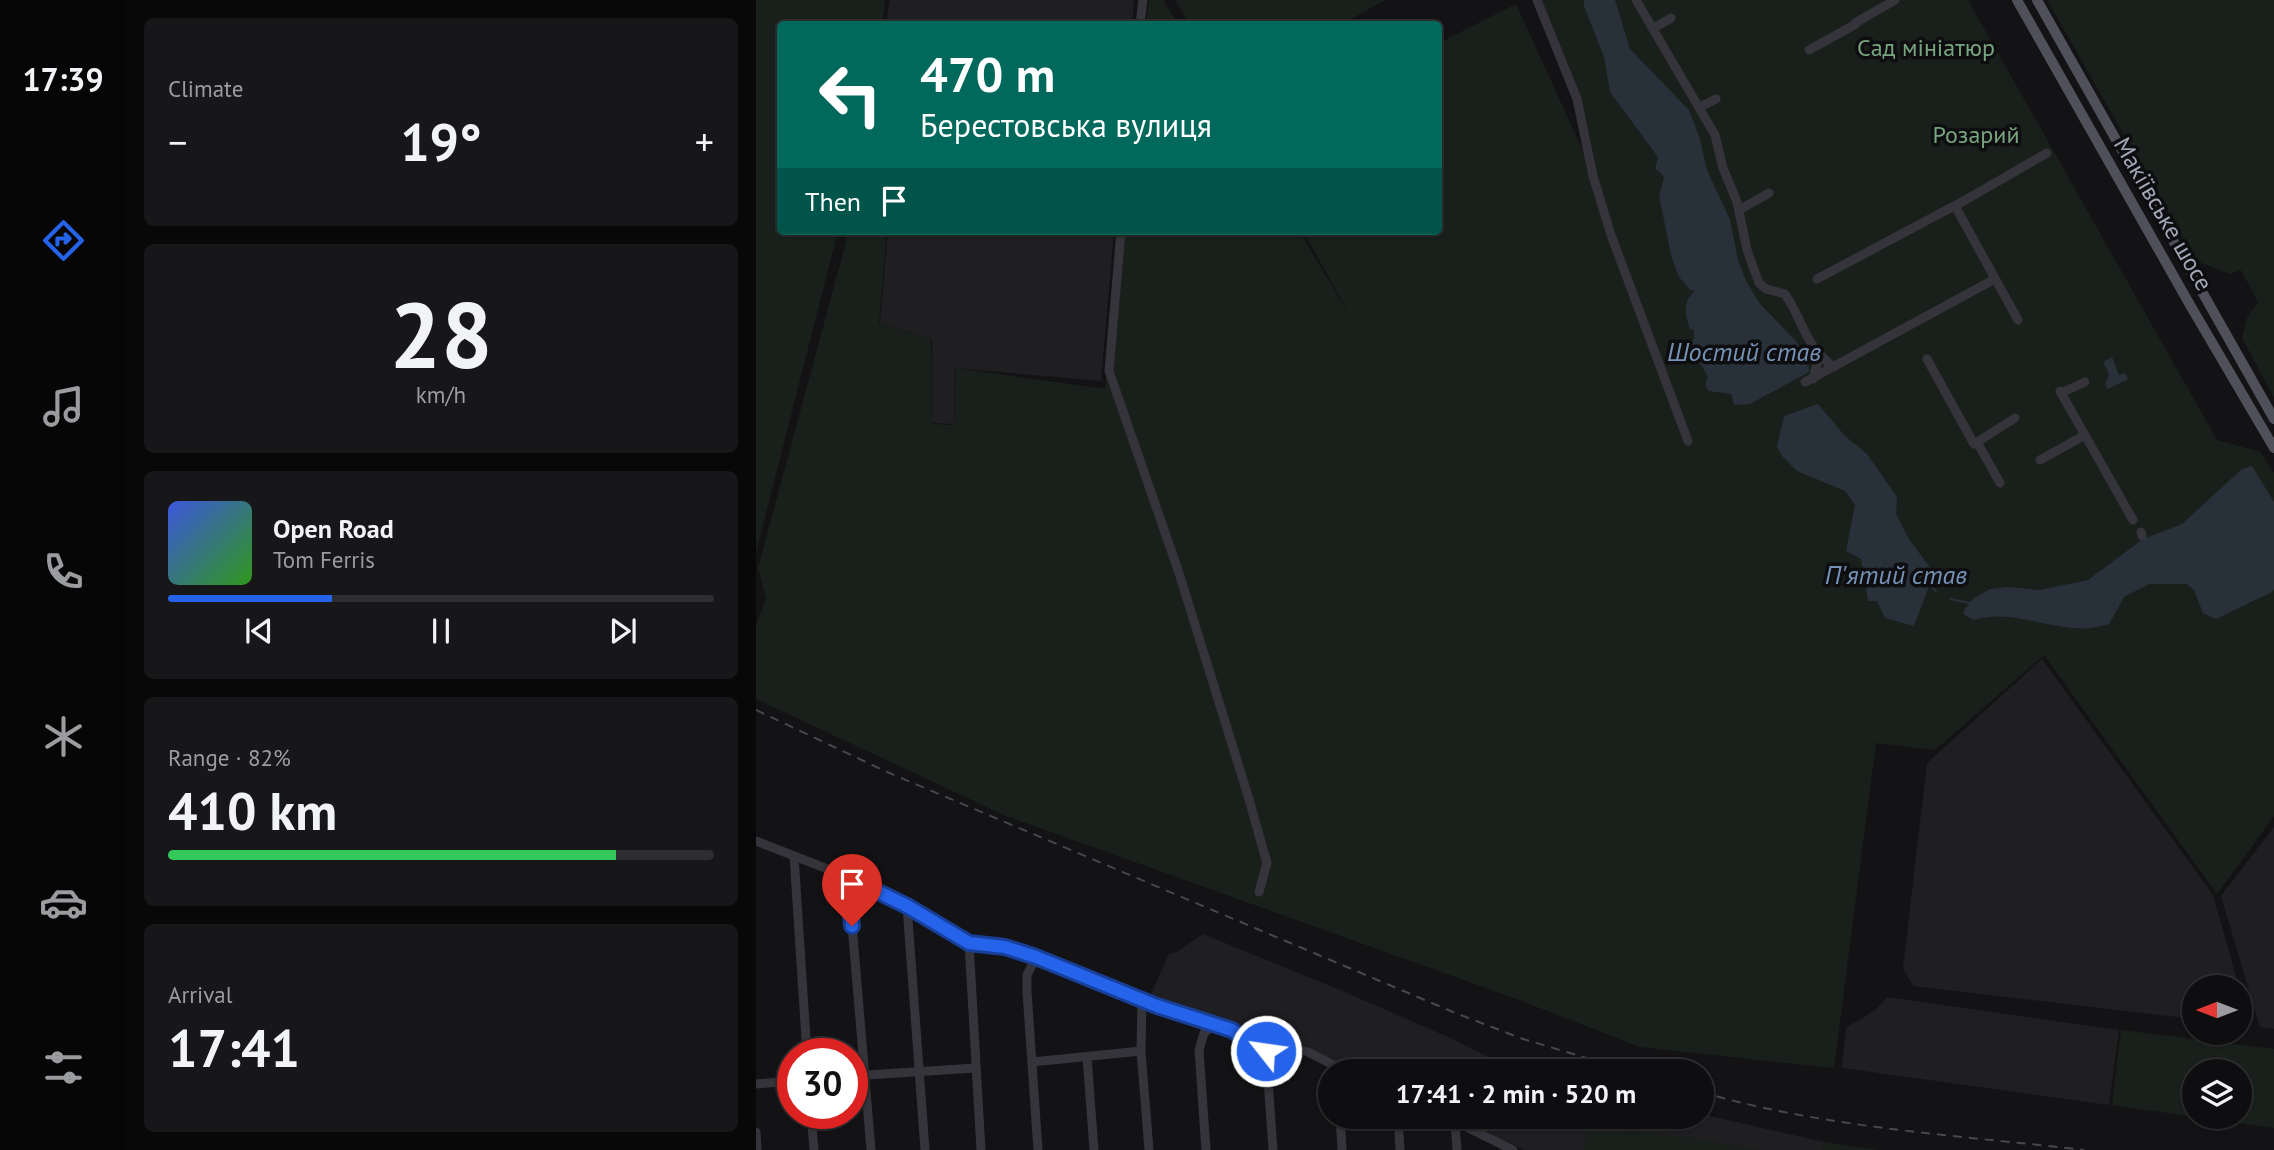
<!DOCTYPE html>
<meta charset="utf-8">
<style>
body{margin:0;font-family:"PT Sans",sans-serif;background:#171719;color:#f1f3f6;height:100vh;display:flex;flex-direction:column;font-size:26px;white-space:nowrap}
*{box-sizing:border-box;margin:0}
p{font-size:23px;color:#9b9c9f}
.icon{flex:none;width:38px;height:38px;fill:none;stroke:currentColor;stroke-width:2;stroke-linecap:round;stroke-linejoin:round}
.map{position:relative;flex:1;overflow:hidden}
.details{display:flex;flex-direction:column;gap:18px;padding:18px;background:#080809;width:630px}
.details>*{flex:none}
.guide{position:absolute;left:21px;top:21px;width:665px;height:214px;border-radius:7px;box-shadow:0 2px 5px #0004,0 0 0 2px #2e2e30;background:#00695c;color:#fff;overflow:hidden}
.needle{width:46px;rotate:270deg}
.buttons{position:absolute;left:1426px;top:975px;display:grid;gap:14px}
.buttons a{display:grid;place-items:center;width:70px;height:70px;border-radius:50%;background:#0e0e10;box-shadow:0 2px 5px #0004,0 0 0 2px #2e2e30;font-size:35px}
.speed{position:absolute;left:21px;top:1038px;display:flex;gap:14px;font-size:35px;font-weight:700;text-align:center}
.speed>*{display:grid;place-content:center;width:91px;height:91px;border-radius:50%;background:#0e0e10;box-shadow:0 2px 5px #0004,0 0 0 2px #2e2e30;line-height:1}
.speed .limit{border:10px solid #d22;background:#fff;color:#111}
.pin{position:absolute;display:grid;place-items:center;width:60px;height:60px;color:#fff;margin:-72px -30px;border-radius:50% 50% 50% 0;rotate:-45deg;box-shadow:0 0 7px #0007}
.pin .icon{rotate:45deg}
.me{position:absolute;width:77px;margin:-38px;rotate:300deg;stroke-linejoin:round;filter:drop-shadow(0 0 5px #0008)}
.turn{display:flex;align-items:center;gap:24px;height:147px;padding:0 28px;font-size:32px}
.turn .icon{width:91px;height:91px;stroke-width:2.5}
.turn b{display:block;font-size:49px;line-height:60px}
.then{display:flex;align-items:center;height:66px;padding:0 28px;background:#0003;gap:14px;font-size:26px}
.big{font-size:52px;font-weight:800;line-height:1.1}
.details .widget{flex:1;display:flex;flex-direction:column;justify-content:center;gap:10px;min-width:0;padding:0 24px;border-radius:10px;background:#171719}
.details .dial{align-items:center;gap:0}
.dial b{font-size:91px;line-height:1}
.song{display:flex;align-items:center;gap:21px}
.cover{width:84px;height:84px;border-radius:10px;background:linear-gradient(135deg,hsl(230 70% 55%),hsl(110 70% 35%))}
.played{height:7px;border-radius:4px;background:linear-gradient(90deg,#2563eb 30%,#2e2e30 30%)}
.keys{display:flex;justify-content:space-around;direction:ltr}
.heat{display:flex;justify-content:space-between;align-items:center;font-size:38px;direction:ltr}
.charge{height:10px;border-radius:5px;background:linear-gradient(90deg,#34c759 82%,#2e2e30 0)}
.trip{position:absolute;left:562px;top:1059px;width:396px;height:70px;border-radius:35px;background:#0e0e10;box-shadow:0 2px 5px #0004,0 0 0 2px #2e2e30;font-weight:800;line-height:70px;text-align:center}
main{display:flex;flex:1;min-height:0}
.tabs{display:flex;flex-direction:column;width:126px;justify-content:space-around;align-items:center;background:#060606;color:#9b9c9f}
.tabs .icon{width:49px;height:49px}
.tabs .selected{color:#2563eb}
.tabs b{font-size:32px;color:#f1f3f6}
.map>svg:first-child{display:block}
.built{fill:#1f1f22}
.green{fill:#19201b;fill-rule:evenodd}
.water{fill:#28303a}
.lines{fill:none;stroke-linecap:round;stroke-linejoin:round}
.stream{stroke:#28303a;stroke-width:2}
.minor{stroke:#34343a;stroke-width:9}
.major{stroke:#4f505a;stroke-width:10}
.rail{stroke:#46484f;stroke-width:2;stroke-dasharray:9 7;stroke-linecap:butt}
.route-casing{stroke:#184099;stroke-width:18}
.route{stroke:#2563eb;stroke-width:12}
.labels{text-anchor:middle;stroke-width:7;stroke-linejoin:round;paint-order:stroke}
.park-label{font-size:24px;fill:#78a47f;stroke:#0e0e10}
.street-label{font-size:24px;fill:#a3a7b7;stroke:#0e0e10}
.water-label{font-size:26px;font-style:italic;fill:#7692b6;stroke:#0e0e10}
</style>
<main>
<nav class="tabs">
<b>17:39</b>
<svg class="icon selected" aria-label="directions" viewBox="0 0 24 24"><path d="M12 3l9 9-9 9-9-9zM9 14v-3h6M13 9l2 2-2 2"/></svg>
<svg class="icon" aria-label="music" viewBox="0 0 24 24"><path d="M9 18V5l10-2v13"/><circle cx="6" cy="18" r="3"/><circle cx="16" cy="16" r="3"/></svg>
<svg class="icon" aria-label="phone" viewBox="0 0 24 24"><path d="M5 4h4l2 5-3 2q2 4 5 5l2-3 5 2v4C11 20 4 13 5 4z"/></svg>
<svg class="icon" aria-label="climate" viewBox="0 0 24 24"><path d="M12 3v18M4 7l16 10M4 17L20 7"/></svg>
<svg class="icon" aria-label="car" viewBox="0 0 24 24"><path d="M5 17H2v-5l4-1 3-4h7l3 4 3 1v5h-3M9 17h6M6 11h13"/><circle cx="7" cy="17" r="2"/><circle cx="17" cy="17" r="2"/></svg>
<svg class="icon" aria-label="filters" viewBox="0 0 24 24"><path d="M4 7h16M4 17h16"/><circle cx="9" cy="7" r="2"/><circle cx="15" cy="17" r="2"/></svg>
</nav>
<section class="details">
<div class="widget"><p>Climate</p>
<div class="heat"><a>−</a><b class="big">19°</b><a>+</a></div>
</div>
<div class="widget dial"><b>28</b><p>km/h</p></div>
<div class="widget">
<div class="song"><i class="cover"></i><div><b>Open Road</b><p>Tom Ferris</p></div></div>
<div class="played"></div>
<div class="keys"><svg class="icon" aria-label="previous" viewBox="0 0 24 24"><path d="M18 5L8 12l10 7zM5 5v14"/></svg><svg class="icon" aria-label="pause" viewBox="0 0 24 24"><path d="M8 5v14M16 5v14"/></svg><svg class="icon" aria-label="next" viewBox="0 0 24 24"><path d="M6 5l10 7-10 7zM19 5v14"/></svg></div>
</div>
<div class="widget"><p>Range · 82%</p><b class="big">410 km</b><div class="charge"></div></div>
<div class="widget"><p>Arrival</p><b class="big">17:41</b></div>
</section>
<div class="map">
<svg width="1518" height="1150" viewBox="0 0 1518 1150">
<rect width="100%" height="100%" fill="#131315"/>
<g class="built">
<polygon points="134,0 378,0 376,24 130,24"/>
<polygon points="132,231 358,231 345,381 199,368 198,424 177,423 176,339 124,323"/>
<polygon points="1286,659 1457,895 1483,987 1438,987 1438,1019 1157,986 1147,968 1171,763"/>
<polygon points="1518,827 1518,1029 1504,1027 1465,896"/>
<polygon points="447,934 584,990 692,1037 761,1071 596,1071 533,1043 508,1043 481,1030 393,998 413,954 421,952"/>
<polygon points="1131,997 1363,1030 1353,1105 1086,1068 1090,1028 1119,1010"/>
<polygon points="945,1114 1068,1142 1067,1150 1002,1150 933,1138 834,1127 827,1150 768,1150 699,1117 945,1116"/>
</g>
<g class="green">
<polygon points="0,0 129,0 126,24 24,24 24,231 82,231 0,552"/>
<polygon points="393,0 407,0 422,24 390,24"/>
<polygon points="419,0 629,0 586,24 433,24"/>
<polygon points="785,0 1212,0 1461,440 1504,452 1518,473 1518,816 1461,894 1288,655 1179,750 1120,743 1078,1068 884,1047 758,998 250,816 0,699 0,625 10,599 2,568 93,231 131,231 123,323 175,339 177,424 198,425 200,368 349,389 367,231 543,231 596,319 547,231 682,231 683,43 760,4 838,175 841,173"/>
<polygon points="1291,0 1518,0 1518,397 1486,338 1491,318 1502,302 1485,270 1474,274 1440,261"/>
<path d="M1365,1030L1518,1049V1128L1356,1105ZM1438,1071H1484V1116H1438Z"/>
<polygon points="833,1127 932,1137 1002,1150 827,1150"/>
<polygon points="1068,1142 1122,1150 1067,1150"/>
</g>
<g class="water">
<path d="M828,0H859L874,49L933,110L944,139L951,170L974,220L982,260L990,281L1004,304L1040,341L1052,361L1053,372L994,404L978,405L975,394L953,391L949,385L952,377L945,364L938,361L932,342L938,339V330L934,329C929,315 926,302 939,291L934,290L923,277L916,259L903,196L908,178L905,173L899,169L902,157L854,92L848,57L828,6Z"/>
<polygon points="1356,357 1363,375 1369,373 1372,379 1352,389 1349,385 1353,374 1347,362"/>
<polygon points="1062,404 1089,436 1111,454 1141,497 1140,514 1153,539 1178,573 1158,626 1129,618 1121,601 1112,601 1105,559 1090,551 1099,505 1089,491 1041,471 1026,456 1021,446 1028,416"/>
<path d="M1496,466L1518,502V589L1516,592L1460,619L1447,613L1438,590L1431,584H1393L1368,597L1353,624C1304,640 1266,606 1218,620L1207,614L1209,609L1218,598L1234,589L1252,587L1284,590L1332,580L1387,539L1426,524L1486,469Z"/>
</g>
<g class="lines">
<g class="stream">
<polyline points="1175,587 1180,591"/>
<polyline points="1194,599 1214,603"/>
</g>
<g class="minor">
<polyline points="781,0 821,99 837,176 855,235 932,441"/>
<path d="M880,0L959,135L967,168L981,202L991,250L1003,283L1010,289L1029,294C1047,320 1049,347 1078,367"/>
<polyline points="1099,23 1139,0"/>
<polyline points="384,24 387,0"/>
<polyline points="898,28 915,18"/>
<polyline points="1053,50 1100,24"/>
<polyline points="944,107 960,99"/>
<polyline points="983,210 1013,193"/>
<polyline points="365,231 353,371 423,573 492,796 511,863 503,892"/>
<polyline points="1061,279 1198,206"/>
<polyline points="1262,320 1199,206 1291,153"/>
<polyline points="1171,359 1218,444 1259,418"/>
<polyline points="1057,379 1063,356"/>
<polyline points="1049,382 1239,279"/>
<polyline points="1304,391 1377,520"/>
<polyline points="1305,393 1329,382"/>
<polyline points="1221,442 1244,483"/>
<polyline points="1284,460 1329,435"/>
<polyline points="1385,532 1386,536"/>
<polyline points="0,841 92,877 151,906 213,943 249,947 280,957 401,1006 476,1030 500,1049 510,1051 521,1046 533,1047 552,1052 589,1071"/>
<polyline points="38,856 51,1054"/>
<polyline points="92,877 115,1150"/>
<polyline points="151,906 169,1150"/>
<polyline points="213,943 225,1150"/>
<polyline points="280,957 271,975 271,992 282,1150"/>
<polyline points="386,1000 385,1051 393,1150"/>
<polyline points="510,1051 517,1150"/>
<polyline points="331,1057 338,1150"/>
<polyline points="276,1062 385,1051"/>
<polyline points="96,1076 219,1068"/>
<polyline points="0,1084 37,1081"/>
<polyline points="55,1113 58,1150"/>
<polyline points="584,1116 586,1150"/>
<polyline points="642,1116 644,1150"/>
<polyline points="688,1116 757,1150"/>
<polyline points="699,1124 701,1150"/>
<polyline points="0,1132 1,1150"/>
<polyline points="450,1150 443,1050 448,1033 456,1026"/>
</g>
<g class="major">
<polyline points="1261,0 1434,305 1518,448"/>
<polyline points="1281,0 1518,419"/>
</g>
<g class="rail">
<polyline points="0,710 131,772 697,1012 767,1039 874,1071"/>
<path d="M945,1092C1069,1128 1200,1135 1328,1150"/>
</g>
</g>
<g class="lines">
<g class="route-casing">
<polyline id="route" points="96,926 92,877 151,906 213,943 249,947 280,957 401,1006 476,1030 500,1049 510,1051"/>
</g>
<use href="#route" class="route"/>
</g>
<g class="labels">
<g class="park-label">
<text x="1170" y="56">Сад мініатюр</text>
<text x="1220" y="143">Розарий</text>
</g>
<g class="street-label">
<text transform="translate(1407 214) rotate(60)" y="8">Макіївське шосе</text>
</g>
<g class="water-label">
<text x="988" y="361">Шостий став</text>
<text x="1140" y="584">П'ятий став</text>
</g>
</g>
</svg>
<div class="buttons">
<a><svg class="needle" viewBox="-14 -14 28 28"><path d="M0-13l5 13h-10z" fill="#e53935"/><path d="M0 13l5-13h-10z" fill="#9b9c9f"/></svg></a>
<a><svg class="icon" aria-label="layers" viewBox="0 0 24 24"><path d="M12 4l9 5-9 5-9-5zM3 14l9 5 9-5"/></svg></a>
</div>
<div class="speed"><div class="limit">30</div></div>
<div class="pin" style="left:96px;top:926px;background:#d93025"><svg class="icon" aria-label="arrive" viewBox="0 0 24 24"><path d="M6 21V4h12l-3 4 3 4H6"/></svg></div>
<svg class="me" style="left:510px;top:1051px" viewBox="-20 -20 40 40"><circle r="17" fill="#2563eb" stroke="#fff" stroke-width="3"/><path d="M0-11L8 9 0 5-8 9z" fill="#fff"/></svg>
<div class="trip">17:41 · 2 min · 520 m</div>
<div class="guide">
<div class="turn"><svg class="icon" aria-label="left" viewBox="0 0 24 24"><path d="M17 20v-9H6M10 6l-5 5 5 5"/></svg><div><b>470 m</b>Берестовська вулиця</div></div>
<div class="then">Then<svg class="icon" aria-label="arrive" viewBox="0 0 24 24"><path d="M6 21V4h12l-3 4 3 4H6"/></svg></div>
</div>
</div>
</main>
